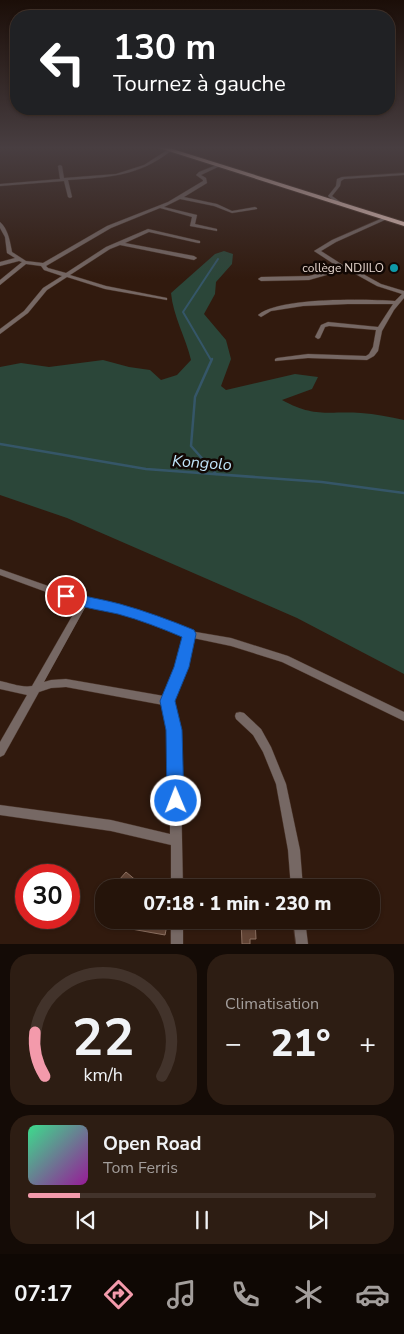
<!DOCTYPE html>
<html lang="fr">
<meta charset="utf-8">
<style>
body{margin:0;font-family:"Nunito Sans",sans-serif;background:#2d1d13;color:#f1f3f6;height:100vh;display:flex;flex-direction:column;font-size:19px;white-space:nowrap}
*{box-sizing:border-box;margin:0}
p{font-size:16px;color:#a39e9c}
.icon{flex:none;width:28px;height:28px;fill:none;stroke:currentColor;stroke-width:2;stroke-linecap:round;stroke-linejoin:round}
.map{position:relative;height:944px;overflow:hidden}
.drawer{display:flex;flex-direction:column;gap:10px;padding:10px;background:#140b06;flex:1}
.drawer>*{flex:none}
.banner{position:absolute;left:10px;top:10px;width:385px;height:105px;border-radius:20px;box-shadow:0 1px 4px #0004,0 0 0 1px #42332b;background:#202124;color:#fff;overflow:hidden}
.speed{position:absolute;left:15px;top:864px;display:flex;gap:10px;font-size:25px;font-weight:700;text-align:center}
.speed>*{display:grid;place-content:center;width:65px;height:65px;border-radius:50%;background:#25140a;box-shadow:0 1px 4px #0004,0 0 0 1px #42332b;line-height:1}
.speed .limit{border:8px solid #d22;background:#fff;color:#111}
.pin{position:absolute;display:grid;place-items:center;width:42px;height:42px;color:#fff;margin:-21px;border:2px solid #fff;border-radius:50%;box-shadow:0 1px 5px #0007}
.me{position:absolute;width:55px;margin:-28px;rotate:359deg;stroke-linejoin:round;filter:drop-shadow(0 0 4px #0008)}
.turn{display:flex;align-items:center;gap:18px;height:105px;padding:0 20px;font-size:22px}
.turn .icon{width:65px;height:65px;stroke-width:2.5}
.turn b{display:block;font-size:35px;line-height:42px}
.big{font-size:38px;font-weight:800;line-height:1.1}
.drawer .widget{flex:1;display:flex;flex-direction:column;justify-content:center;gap:8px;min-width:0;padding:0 18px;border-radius:20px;background:#2d1d13}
.drawer .dial{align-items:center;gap:0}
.dial svg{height:130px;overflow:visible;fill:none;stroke:#42332b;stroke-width:7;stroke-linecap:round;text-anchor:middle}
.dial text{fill:#f1f3f6;stroke:none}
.song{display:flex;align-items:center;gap:15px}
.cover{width:60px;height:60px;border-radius:8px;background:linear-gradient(135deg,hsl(150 70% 55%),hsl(300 70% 35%))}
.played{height:5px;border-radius:2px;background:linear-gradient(90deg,#f39aab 15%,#42332b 15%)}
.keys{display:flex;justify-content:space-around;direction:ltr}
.heat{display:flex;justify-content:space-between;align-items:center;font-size:28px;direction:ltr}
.drawer .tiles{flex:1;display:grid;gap:10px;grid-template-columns:1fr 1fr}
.widget:last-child{grid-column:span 2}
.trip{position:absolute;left:95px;top:879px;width:285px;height:50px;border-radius:20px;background:#25140a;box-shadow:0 1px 4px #0004,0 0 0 1px #42332b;font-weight:800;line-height:50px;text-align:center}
.tabs{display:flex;height:80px;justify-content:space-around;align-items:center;background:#0f0804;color:#a39e9c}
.tabs .icon{width:35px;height:35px}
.tabs .current{color:#f39aab}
.tabs b{font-size:22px;color:#f1f3f6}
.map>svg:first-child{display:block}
.green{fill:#2b4639}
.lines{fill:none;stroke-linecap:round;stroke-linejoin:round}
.stream-far1{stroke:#355668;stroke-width:2}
.stream{stroke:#355668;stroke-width:2.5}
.building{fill:#614334;stroke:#8c7061}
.minor-casing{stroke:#4a3429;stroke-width:1}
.highway-casing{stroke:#4a3429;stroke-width:2}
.minor{fill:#766864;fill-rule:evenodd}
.highway{fill:#efccc3;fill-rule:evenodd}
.route{fill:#1a73e8;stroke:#114b97}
.culture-dot{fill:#0f9aa8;stroke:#120804;stroke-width:2}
.labels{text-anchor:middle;stroke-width:5;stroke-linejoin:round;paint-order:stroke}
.far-poi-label{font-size:12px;fill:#e6d6ce;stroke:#120804;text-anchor:end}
.water-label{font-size:16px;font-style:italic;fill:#c0e4f9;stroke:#120804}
</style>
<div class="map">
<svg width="404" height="944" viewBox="0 0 404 944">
<rect width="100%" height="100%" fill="#311a0e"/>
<path class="green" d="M224,251L233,254L232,264L216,282L215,294L204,314L226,340L231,359L221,386L226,390L295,374L318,377L312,389L282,400C315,418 327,411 361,413C375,414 390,417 404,420V674L297,618L67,518L0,495V367L21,363L49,367L103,360L129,367L150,370L161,380L177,375L191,360C186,338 173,316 171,293L215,254Z"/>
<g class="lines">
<polyline class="stream-far1" points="211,360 183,312 218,259"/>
<g class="stream">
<polyline points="212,359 195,397 191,446 216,474"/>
<polyline points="0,444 146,469 322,482 404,493"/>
</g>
</g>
<g class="building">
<polygon points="126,872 138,882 134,888 112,888"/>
<polygon points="111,920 152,920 152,922 167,925 165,935 109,925"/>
<polygon points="241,920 255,920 256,939 250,939 250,944 242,944"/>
</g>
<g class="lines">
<g class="minor-casing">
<g id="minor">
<path d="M169,149L172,150C138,177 109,177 68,180L72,197L70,198L68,197L64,181L0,186V184L60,179L58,166L60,165L62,166L64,178L116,174L144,165Z"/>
<path d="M219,164H220V166L201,175L206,178L207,183L184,197L217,204L232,211L255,207L257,208V209L232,213L214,206L180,199L164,207L197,215L195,224L217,229V231L190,226L192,217L160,208L111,228L46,266L48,268L66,273L106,247L148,229L200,241V243H198L149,232L125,243L194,256L197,258L194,260L120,245L110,249L70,275L106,286L167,298V300L105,289L67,277L47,290L28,313L0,334V329L24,311L43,288L62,276L44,270L41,266L26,264L0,285V280L22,262L19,261L0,266V262L15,258L7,253L5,237L0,228V222C8,229 10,241 12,252L26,261L43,263L107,226L168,202L203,181V180L196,175L199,172Z"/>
<polygon points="404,173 404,175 344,179 341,181 340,186 332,196 342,203 342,205 338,205 328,196 336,186 337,179 342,177"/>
<path d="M385,217L387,218V219L336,242L321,251L346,267L354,269L381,284L404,291V298L394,310L382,331L378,351L374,356L367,360L308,358L275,361V359L277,358L308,354L366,356L369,354L373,347L376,330L329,326L325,327L320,338L318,339L315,337L321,325L328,322L378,327L393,304H348L303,306L271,311L261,317L258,315C279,297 366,299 395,301L402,294L377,286L350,271L344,270L309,280L261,281L258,279L261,277L309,276L340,268L314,251L332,240Z"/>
<path d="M0,569L85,599L119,606L166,620L190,631L231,638L288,656L404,712V721L282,662L231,646L193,638L186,667L172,701L180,742L183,888H171V845L111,831L0,815V805L111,820L170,834V742L163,705L66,687L51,688L39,692L4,755L0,757V742L27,695L0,689V681C10,683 22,688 32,686L79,604L0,575ZM86,606C120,613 152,622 184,636L176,667L164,696L66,679L51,680L44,682Z"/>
<polygon points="240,712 244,713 261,729 271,747 286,784 300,850 303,888 291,888 288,850 276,784 263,752 253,735 236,719 235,716 236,713"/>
<rect x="171" y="920" width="12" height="24"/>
<polygon points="293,920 305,920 308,944 296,944"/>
</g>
</g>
<g class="highway-casing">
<polygon id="highway" points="156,147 166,147 404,222 404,226"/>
</g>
<use href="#minor" class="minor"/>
<use href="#highway" class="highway"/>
</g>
<linearGradient id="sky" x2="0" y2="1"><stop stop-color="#1b0e08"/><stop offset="0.53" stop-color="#483e41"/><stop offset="1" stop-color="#483e41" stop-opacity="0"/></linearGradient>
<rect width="404" height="279" fill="url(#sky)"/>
<path class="route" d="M66,591C84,597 102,599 120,604C145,611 170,620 194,630L196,634L189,667L175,701L182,730L184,801L182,807L176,809L170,807L167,801L166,730L160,701L174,667L182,637C161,628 140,620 118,614C99,610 80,607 61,600L59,596L61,593Z"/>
<circle class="culture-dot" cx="394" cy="268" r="5"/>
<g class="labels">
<g class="far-poi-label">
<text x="384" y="272">collège NDJILO</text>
</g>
<g class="water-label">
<text transform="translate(202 462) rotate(4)" y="6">Kongolo</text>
</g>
</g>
</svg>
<div class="speed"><div class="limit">30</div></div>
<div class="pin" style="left:66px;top:596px;background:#d93025"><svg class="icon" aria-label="arrive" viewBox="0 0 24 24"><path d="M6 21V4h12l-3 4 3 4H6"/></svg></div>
<svg class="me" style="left:176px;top:801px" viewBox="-20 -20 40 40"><circle r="17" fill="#1a73e8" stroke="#fff" stroke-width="3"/><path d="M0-11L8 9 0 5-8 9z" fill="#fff"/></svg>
<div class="trip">07:18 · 1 min · 230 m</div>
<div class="banner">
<div class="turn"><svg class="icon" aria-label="left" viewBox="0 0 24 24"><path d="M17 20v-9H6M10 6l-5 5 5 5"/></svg><div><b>130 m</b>Tournez à gauche</div></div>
</div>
</div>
<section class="drawer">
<div class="tiles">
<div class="widget dial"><svg viewBox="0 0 100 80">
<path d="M14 69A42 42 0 1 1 86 69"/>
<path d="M14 69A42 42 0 0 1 8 42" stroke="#f39aab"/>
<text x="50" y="56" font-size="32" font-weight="700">22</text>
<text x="50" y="72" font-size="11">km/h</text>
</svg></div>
<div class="widget"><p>Climatisation</p>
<div class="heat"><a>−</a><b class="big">21°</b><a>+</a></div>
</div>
<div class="widget">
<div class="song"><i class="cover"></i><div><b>Open Road</b><p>Tom Ferris</p></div></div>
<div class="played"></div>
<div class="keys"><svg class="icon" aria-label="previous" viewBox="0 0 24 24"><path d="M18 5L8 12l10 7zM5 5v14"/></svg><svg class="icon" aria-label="pause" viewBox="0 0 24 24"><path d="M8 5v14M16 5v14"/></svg><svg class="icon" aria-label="next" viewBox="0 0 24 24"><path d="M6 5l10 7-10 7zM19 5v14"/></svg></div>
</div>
</div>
</section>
<nav class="tabs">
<b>07:17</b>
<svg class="icon current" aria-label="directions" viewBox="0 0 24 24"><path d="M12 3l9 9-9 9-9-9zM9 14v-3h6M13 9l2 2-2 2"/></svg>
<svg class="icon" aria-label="music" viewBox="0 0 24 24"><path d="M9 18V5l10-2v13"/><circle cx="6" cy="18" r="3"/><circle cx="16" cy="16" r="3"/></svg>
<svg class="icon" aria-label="phone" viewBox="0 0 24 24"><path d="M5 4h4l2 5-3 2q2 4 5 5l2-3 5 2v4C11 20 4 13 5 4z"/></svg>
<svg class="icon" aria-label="climate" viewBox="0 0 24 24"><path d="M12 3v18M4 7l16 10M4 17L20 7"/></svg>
<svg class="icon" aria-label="car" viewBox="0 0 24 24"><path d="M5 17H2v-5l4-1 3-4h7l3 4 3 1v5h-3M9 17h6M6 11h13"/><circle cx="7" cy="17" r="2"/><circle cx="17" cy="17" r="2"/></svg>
</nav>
